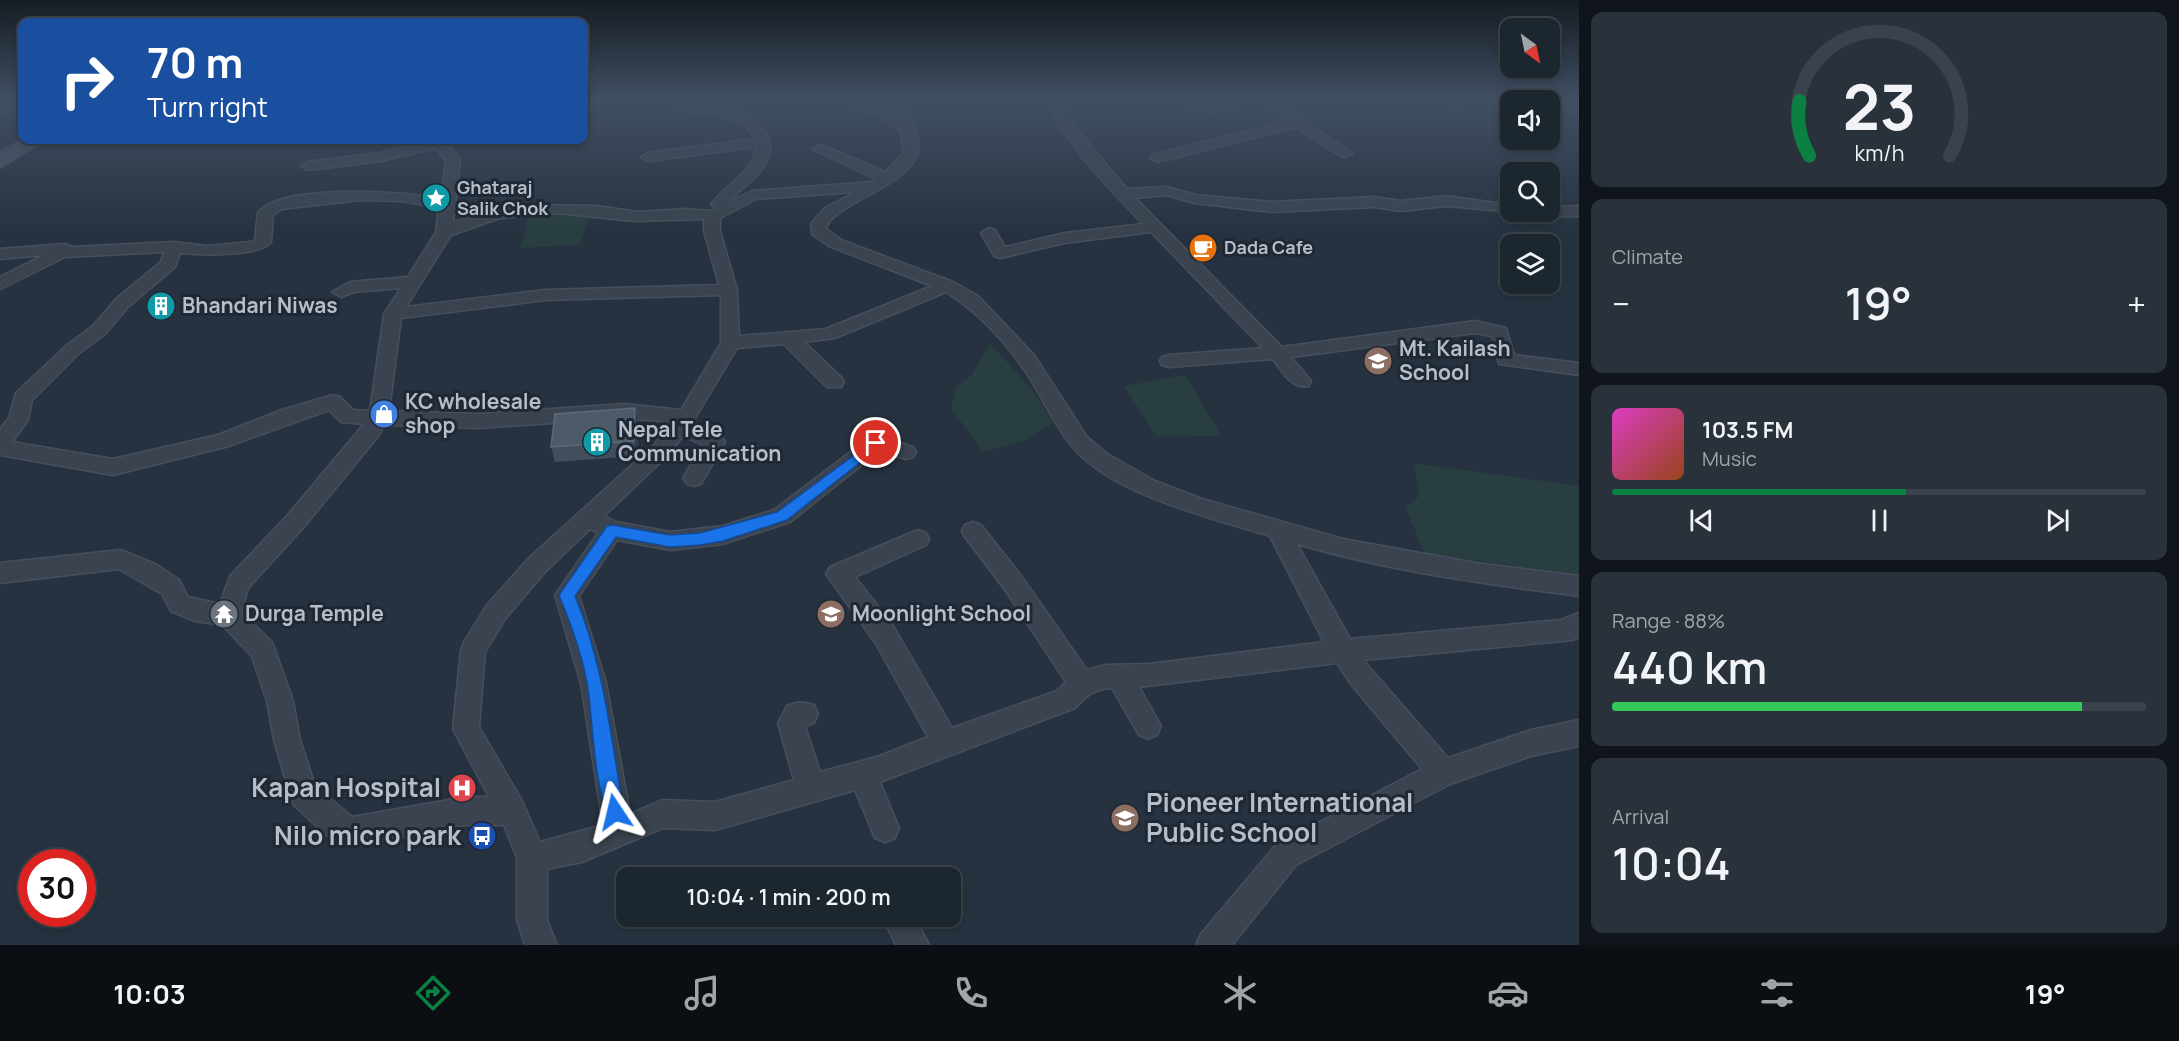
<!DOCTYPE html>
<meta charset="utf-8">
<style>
body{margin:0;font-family:Manrope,sans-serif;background:#29323b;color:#f1f3f6;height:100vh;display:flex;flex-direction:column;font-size:22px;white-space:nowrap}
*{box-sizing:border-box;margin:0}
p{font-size:20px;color:#a0a5aa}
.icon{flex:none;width:33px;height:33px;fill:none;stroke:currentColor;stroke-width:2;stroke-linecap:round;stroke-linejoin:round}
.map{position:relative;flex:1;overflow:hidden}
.drawer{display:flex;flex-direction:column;gap:12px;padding:12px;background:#0f151a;width:600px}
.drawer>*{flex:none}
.banner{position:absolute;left:18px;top:18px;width:570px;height:126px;border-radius:12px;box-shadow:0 3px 9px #0003,0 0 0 2px #3a434b;background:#1a4fa0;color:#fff;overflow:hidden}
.needle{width:39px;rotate:147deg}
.controls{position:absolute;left:1500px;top:18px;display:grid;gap:12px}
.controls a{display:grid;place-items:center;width:60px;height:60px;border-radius:12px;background:#1c262f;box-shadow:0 3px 9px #0003,0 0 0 2px #3a434b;font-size:30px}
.speed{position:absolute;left:18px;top:849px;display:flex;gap:12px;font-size:30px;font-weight:700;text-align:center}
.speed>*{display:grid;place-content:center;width:78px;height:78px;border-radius:50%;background:#1c262f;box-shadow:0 3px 9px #0003,0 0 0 2px #3a434b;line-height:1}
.speed .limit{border:9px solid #d22;background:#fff;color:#111}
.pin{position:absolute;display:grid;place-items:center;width:51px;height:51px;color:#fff;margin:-26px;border:3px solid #fff;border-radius:50%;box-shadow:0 2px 6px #0007}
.me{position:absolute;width:66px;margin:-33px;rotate:350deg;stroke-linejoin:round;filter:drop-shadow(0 0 4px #0008)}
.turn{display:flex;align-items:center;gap:21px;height:126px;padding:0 30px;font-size:27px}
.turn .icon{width:78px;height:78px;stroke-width:2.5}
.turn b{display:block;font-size:42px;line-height:51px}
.big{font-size:45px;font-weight:600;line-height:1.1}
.drawer .card{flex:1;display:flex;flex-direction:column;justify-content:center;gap:9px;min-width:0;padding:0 21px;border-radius:12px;background:#29323b}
.drawer .dial{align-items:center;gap:0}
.dial svg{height:156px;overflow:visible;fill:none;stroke:#3a434b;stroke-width:7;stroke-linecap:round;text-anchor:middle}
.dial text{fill:#f1f3f6;stroke:none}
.song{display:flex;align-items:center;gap:18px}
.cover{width:72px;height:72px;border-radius:9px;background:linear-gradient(135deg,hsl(310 70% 55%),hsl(20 70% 35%))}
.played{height:6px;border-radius:3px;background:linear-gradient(90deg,#0b8043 55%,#3a434b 55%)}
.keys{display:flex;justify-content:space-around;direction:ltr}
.heat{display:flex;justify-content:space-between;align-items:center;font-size:33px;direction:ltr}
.charge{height:9px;border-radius:4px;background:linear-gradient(90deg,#34c759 88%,#3a434b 0)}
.trip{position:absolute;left:616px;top:867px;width:345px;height:60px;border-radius:12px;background:#1c262f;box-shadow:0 3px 9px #0003,0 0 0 2px #3a434b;font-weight:600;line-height:60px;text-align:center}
.tab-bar{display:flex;height:96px;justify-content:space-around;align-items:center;background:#0b0f13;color:#a0a5aa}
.tab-bar .icon{width:42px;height:42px}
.tab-bar .selected{color:#0b8043}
.tab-bar b{font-size:27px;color:#f1f3f6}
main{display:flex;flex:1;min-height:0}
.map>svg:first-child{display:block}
.green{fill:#283e40}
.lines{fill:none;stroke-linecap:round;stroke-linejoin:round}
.minor-casing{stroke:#464f5b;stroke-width:3}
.tertiary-casing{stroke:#464f5b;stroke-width:2}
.secondary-casing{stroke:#464f5b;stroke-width:4}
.minor{fill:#3a434f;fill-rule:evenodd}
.tertiary{fill:#3a434f;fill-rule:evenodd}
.secondary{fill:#485361;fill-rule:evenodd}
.wall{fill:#414e5c}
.shaded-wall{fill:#313e4c}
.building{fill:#4d5a68;stroke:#5e6a77;stroke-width:1.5}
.route{fill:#1a73e8;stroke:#114b97;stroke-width:1.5}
.labels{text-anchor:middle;stroke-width:6;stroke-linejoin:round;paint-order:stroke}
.far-poi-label{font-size:18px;font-weight:bold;fill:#b6bec9;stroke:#1f2834;text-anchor:start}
.poi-label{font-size:21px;font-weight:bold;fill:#b6bec9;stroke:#1f2834;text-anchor:start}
.near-poi-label{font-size:26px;font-weight:bold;fill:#b6bec9;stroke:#1f2834;text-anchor:end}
</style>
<main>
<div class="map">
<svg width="1579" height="945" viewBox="0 0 1579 945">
<rect width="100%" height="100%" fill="#26323f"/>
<g class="green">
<polygon points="526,212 591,213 580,245 520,248 527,225"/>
<polygon points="990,343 1033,391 1053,423 1023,441 983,452 951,408 957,386 971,376"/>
<polygon points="1186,375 1221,436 1157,437 1124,386"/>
<polygon points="1414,463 1579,486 1579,575 1424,553 1406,508 1419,496"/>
</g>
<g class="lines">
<g class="minor-casing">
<g id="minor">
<polygon points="6,100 19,100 5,116 0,117 0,106"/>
<path d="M670,100C685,100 696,105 711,108C720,110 729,109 738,112C758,118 778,140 767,161C758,178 741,188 728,202L753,191L872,182L876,179L812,149L819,145L824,146L885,172L903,154L901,130L848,100H864L898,118L894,100H906C910,115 922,140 917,155C905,188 830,205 826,229L841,240L953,282L978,296L1034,355L1087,437L1107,454L1155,481L1202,499L1343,539L1476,563L1579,576V596C1484,584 1389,571 1297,544L1350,639L1561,620L1579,613V637L1572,640L1363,660L1448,758L1531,730L1579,720V746L1531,756L1450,784L1296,865L1232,945H1196L1201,934L1276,845L1422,769L1350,683L1337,663L1139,687L1161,726L1157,735L1148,739L1139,735L1112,688C1094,689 1087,695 1075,708L880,782L899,828L895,838L885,842L875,838L855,790L715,830L663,828L582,862L547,869V920L557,945H525L517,920V858L504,825H466L350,846L325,834L294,805L290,795L274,740L267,701L252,656L222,625L195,621L171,611L162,594L119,569L0,583V563L121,550L157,565L179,580L188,597L220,604L230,576L287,516L364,424L341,422L329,410L229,446L113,475L0,455V429L9,418L16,393L66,346L93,326L117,298L161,262L164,252L65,257L0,289V277L44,255L0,259V249L65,244L72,247L174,242L207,246L251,242L255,240L258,213C281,183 405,191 441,199L446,160L436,148L380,161L308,170L301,166L308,162L380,153L430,140H445L460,159L453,222L500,209L538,205L597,206L638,212L685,209L710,211L716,208L711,204C725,185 754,172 756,147L648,161L641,157L648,153L755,139C739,105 694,124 670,100ZM856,192L825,208L811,224L812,234L829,246L932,286L826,329L739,336L737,290L720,231V218L756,199ZM361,200L403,201L439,208L436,232L408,277L350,282L332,292L341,297L354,292L401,288L384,314L370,411L353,410L340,397L333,395L282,410L218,435L113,459L12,442L28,420L32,400L78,354L105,334L129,306L175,267L180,253C200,255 259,257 271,242L273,215L281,209ZM558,213L633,221L704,219V231L719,285L545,290L406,307L451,235L500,218ZM946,292C974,309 1002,338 1021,365C1040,391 1052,422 1072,446C1110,494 1214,519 1270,536L1324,642L1149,664L1106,665L1087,670L1022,577L981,525L973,522L965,525L962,531L965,537L1006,591L1066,682L1057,691L952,728L893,626L855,577L926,545L929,539L926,533L918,530L830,567L826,574L875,642L928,737L877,757L820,772L805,726L814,723L818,714L814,705C804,701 797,702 787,706L778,723L794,780L715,802L662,800L630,814L606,683L579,596L617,540L670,550L723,544L790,522L879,451L906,459L913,457L916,452L913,447C900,443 882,434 869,438L774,510L723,526L670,532L616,522L604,516L668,455L683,436L703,445L683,478L687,484L694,486L701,484L725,442L722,437L692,423L737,348L784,344L827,387H841L844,382L841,377L804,342L835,338ZM721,295V343L681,410L624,404L479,414L389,411L401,318L545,300ZM624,418L671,422L654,445L529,558L487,605L464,642L461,650L453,729L489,797H466L352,817L315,786L300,740L293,701L275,650L272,642L241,612L248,588L303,528L379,435L384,425L479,428ZM590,529L598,533L555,595L581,683L603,825L540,842L522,801L479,727L485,652L505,619L545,572Z"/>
<path d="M1052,100H1064L1069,120L1127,189L1166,187L1196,195L1271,202L1374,197L1401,201L1446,196L1510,205V212H1515L1446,206L1401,211L1374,207L1271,212L1195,203L1166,195L1135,198L1282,347L1475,321L1506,328L1514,355L1579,363V375L1499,364L1492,336L1475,333L1291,357L1311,381L1309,386C1292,390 1282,371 1273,359L1169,367L1162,365L1160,361L1162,357L1169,355L1263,348L1151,232L1065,243L1000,258L994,256L981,233L989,228L995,230L1005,247L1065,233L1143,224C1121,200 1051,132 1052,100Z"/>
<path d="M1187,100L1220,103V100H1232L1233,105C1221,116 1197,112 1187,100Z"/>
<polygon points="1267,100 1281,100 1313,128 1353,153 1346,157 1341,156 1295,127 1157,162 1150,158 1152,155 1289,121"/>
<path d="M1447,100H1469C1465,106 1451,106 1447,100Z"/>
<polygon points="1579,206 1579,216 1535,217 1527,212 1550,212 1550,207"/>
<polygon points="914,916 929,945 896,945 882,916"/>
</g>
</g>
<g class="tertiary-casing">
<polygon id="tertiary" points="1557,100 1575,100 1579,104 1579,117 1573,115"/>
</g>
<g class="secondary-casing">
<polygon id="secondary" points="23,140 44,140 0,167 0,153"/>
</g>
<use href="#minor" class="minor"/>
<use href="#tertiary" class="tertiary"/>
<use href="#secondary" class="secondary"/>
</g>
<polygon class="wall" points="638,423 637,456 555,462 551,447"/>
<polygon class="shaded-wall" points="635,408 638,423 637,456 634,441"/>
<polygon class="building" points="635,408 634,441 551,447 555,414"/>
<linearGradient id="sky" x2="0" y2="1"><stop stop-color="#151c23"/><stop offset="0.43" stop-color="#414f63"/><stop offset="1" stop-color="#414f63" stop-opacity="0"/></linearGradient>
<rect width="1579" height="232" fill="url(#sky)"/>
<path class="route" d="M876,439L880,440V447L787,520L723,541L700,545L670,547L616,537L575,596C604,665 611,739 624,812L622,818L615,821L609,818C595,786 593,732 589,696C585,662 572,627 559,595L607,526L612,525L670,535L700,533L777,512Z"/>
<defs>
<g id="sight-disc" transform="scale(1.5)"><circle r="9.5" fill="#0f9aa8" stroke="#1f2834"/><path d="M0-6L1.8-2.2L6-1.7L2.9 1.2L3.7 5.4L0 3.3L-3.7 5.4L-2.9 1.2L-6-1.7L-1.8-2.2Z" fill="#fff"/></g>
<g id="cafe-disc" transform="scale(1.5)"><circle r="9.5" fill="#e8710a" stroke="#1f2834"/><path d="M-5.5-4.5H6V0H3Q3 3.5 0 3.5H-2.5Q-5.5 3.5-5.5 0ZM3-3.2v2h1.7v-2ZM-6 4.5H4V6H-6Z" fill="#fff"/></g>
<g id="building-disc" transform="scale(1.5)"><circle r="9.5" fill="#0f9aa8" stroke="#1f2834"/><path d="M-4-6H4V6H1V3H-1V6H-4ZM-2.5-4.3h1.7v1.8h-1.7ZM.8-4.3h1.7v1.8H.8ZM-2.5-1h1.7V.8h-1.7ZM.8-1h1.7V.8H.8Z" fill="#fff"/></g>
<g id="school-disc" transform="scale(1.5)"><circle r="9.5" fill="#8d6e63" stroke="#1f2834"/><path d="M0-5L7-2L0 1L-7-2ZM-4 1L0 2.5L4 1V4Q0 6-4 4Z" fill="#fff"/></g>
<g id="shop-disc" transform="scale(1.5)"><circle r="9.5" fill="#3f7fe0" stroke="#1f2834"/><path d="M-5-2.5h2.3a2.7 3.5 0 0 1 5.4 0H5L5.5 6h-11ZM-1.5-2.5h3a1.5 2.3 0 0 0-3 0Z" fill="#fff"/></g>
<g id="temple-disc" transform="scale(1.5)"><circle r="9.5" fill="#6b7280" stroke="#1f2834"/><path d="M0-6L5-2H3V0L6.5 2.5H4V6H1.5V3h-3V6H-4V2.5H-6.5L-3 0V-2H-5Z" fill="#fff"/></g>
<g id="hospital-disc" transform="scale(1.5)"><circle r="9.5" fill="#e0444e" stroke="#1f2834"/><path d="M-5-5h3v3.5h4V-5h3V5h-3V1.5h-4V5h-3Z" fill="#fff"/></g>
<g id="bus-disc" transform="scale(1.5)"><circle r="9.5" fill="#1a4fb4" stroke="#1f2834"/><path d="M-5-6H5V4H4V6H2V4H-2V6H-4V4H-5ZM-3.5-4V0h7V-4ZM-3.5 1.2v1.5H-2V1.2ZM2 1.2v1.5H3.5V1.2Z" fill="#fff"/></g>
</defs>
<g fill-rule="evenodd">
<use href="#sight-disc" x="436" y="198"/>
<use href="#cafe-disc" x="1203" y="248"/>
<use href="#building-disc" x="161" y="306"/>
<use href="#school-disc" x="1378" y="361"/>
<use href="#shop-disc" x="384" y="414"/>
<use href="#building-disc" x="597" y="442"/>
<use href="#temple-disc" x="224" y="614"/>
<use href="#school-disc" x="831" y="614"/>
<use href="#hospital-disc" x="462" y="788"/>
<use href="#school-disc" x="1125" y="818"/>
<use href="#bus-disc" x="482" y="836"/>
</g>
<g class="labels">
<g class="far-poi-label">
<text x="457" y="194">Ghataraj<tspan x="457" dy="21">Salik Chok</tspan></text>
<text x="1224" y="254">Dada Cafe</text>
</g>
<g class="poi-label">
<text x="182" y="313">Bhandari Niwas</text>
<text x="1399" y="356">Mt. Kailash<tspan x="1399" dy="24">School</tspan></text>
<text x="405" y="409">KC wholesale<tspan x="405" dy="24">shop</tspan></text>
<text x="618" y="437">Nepal Tele<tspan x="618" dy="24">Communication</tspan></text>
<text x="245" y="621">Durga Temple</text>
<text x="852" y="621">Moonlight School</text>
</g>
<g class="near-poi-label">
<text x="441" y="797">Kapan Hospital</text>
<text x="1146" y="812" text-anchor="start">Pioneer International<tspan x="1146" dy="30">Public School</tspan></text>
<text x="461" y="845">Nilo micro park</text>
</g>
</g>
</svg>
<div class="controls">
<a><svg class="needle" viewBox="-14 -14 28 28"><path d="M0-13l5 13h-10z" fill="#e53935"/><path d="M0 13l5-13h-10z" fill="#a0a5aa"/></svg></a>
<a><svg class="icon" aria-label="sound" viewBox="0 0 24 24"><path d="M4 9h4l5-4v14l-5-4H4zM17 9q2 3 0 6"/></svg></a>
<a><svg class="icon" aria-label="search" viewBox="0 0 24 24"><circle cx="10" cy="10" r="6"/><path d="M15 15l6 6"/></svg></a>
<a><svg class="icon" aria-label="layers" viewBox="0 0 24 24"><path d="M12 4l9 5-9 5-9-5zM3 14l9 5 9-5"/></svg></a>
</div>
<div class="speed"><div class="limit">30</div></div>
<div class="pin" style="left:876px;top:443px;background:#d93025"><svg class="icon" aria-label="arrive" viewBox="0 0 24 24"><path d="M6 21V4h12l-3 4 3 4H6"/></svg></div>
<svg class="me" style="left:615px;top:812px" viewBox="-20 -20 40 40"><path d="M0-17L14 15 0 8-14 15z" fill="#1a73e8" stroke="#fff" stroke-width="4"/></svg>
<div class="trip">10:04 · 1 min · 200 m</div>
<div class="banner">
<div class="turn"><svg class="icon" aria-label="right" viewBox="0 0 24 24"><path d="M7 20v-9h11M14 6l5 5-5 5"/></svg><div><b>70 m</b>Turn right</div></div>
</div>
</div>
<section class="drawer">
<div class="card dial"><svg viewBox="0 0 100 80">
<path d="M14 69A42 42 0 1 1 86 69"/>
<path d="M14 69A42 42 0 0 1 9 41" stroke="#0b8043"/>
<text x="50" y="56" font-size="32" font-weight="700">23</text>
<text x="50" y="72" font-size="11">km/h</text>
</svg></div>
<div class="card"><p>Climate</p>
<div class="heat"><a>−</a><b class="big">19°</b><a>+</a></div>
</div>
<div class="card">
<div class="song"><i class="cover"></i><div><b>103.5 FM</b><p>Music</p></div></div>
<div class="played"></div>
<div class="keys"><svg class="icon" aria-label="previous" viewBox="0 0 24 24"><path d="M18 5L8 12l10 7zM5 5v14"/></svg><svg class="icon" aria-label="pause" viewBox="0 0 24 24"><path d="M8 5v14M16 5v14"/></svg><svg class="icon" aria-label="next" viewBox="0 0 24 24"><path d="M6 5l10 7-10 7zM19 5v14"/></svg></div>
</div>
<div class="card"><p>Range · 88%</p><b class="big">440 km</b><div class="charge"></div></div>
<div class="card"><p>Arrival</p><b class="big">10:04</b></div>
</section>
</main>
<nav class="tab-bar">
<b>10:03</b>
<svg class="icon selected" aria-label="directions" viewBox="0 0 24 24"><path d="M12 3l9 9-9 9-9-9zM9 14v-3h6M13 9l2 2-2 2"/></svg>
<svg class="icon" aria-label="music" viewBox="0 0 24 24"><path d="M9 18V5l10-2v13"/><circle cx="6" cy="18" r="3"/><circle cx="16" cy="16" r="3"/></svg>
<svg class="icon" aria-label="phone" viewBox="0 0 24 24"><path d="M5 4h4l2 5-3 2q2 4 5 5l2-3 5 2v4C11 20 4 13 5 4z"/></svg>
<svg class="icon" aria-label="climate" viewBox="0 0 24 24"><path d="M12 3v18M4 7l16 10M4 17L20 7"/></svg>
<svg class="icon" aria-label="car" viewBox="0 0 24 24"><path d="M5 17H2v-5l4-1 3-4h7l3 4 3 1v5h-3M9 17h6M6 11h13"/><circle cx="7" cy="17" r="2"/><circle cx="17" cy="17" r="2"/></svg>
<svg class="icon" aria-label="filters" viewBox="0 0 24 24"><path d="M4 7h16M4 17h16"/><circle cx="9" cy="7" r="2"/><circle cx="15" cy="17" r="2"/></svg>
<b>19°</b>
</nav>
